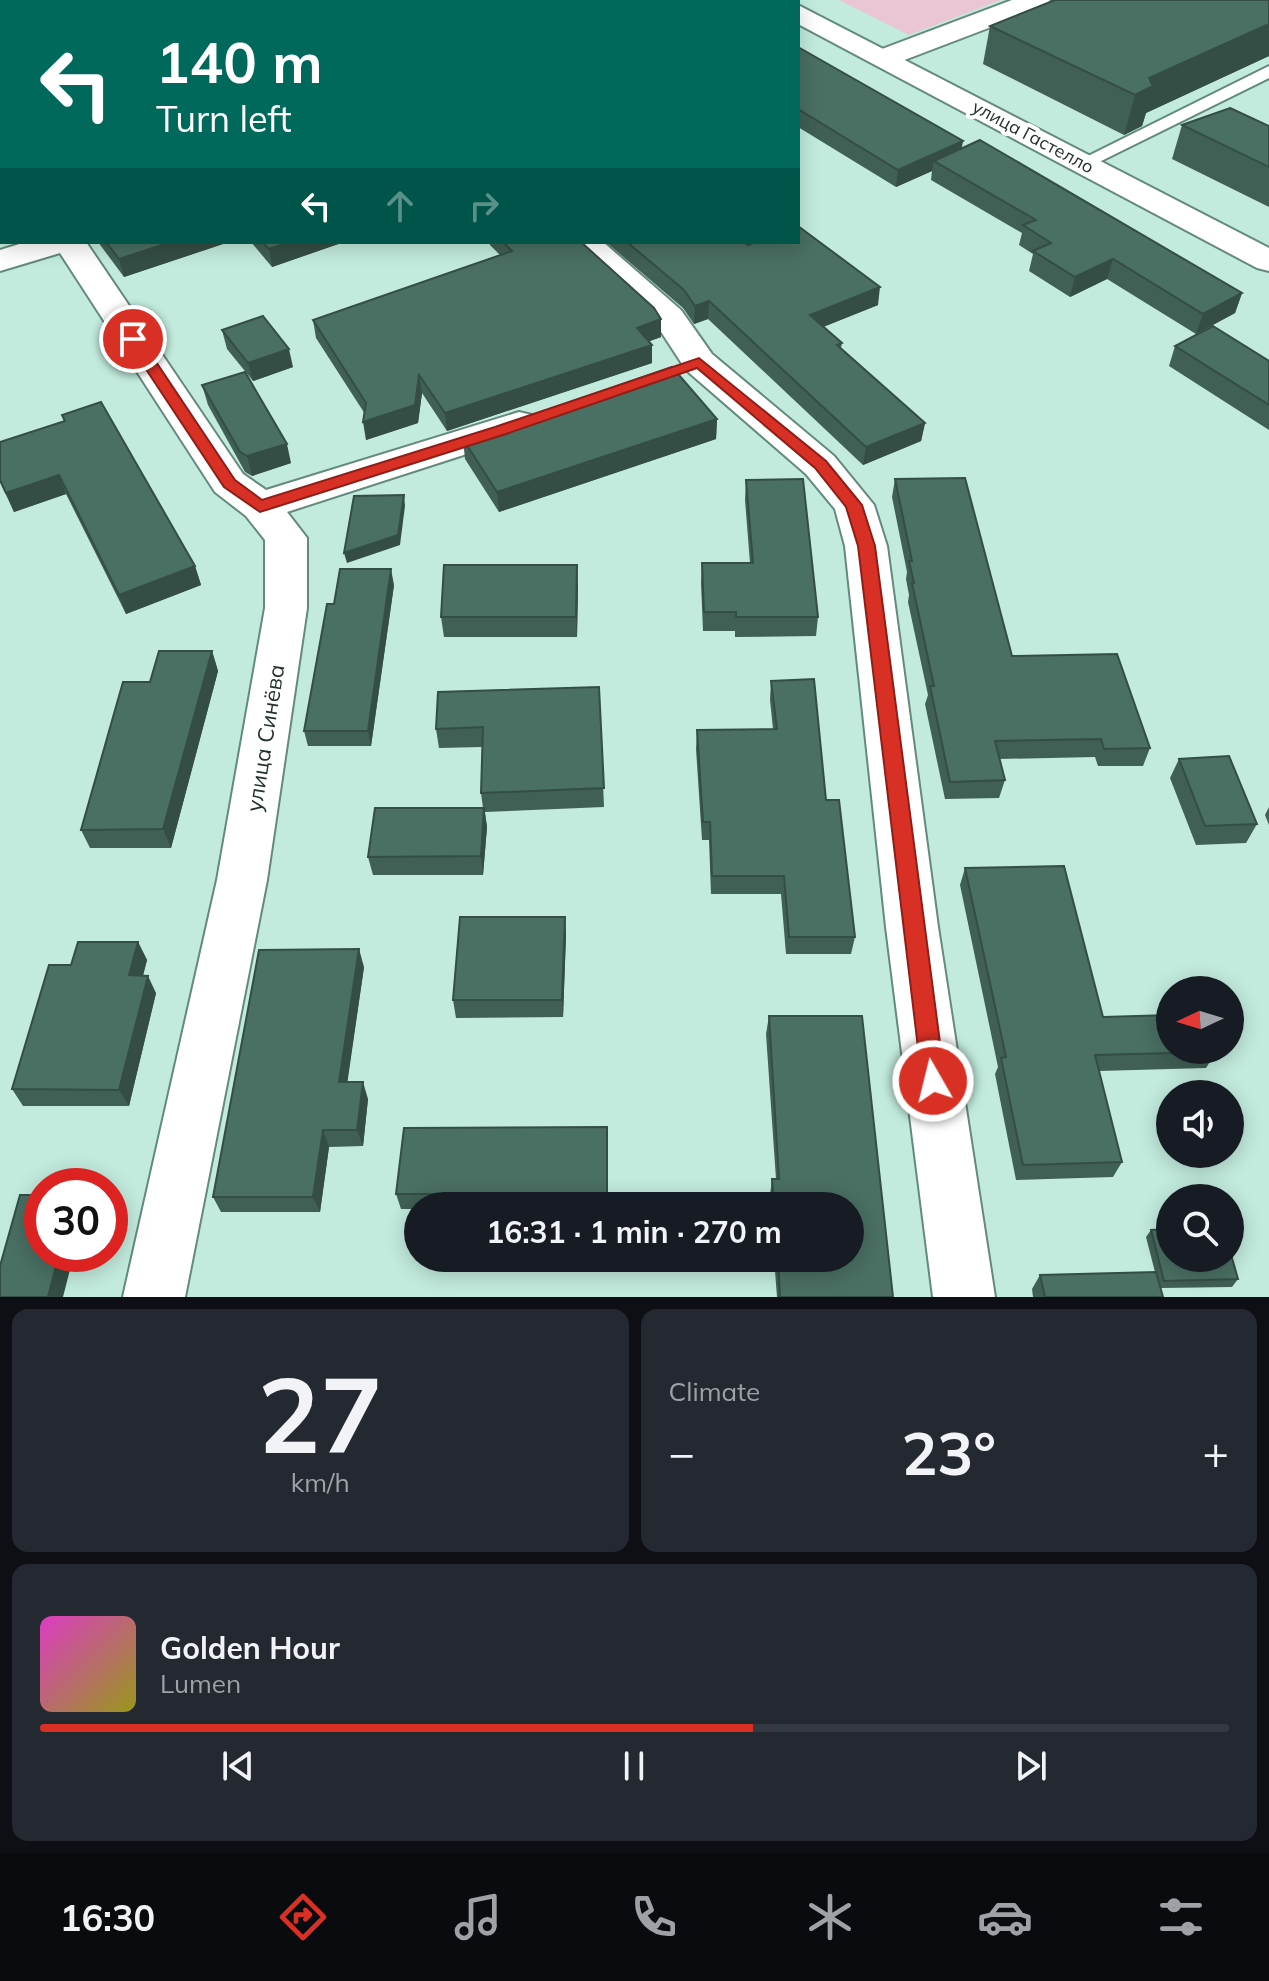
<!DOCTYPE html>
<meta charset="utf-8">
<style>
body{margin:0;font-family:Mulish,sans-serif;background:#242831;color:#f1f3f6;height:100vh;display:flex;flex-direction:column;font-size:30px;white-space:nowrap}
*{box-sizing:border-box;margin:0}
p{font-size:26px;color:#9ea1a6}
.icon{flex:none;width:44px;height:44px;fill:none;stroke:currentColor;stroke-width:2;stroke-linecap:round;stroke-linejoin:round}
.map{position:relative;height:1297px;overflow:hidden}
.panel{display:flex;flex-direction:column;gap:12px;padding:12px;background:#0d0f14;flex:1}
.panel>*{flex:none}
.banner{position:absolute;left:0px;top:0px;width:800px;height:244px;box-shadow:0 4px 20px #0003;background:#00695c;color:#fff;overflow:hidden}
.needle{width:52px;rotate:266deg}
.tools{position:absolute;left:1156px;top:976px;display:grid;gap:16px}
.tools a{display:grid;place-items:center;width:88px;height:88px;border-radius:50%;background:#171b24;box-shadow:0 4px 20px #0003;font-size:40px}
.speed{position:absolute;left:24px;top:1168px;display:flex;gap:16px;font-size:40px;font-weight:700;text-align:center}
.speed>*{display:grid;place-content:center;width:104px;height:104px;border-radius:50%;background:#171b24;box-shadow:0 4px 20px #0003;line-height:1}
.speed .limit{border:12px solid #d22;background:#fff;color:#111}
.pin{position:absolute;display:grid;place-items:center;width:68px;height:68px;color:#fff;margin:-34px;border:4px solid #fff;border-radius:50%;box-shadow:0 2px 8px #0007}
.me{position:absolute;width:88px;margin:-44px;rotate:352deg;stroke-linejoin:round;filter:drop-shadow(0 0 6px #0008)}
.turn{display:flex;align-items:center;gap:28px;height:168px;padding:0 24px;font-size:36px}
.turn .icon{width:104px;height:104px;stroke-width:2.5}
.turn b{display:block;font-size:56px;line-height:68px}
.lanes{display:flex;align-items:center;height:76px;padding:0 24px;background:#0003;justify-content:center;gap:40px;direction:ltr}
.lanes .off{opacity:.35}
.big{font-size:60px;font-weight:700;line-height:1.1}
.panel .tile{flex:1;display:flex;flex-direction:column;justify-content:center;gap:12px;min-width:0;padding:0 28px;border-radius:16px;background:#242831}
.panel .dial{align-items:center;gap:0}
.dial b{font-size:104px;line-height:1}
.song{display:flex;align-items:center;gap:24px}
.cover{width:96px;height:96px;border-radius:12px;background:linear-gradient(135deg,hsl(310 70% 55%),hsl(60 70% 35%))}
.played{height:8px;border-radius:4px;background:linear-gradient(90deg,#d93025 60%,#363941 60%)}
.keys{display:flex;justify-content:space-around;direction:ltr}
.heat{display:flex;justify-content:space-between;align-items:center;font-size:44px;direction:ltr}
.panel .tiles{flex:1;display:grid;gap:12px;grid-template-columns:1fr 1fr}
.tile:last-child{grid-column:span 2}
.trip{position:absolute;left:404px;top:1192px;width:460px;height:80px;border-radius:40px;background:#171b24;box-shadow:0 4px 20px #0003;font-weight:700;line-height:80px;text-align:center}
.tab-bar{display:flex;height:128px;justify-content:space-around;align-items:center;background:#090b0e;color:#9ea1a6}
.tab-bar .icon{width:56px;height:56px}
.tab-bar .current{color:#d93025}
.tab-bar b{font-size:36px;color:#f1f3f6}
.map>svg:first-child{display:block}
.green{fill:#eac5d3}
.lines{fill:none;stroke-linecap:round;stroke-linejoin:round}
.lane-casing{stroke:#64897d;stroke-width:4}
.street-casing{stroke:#64897d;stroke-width:4}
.secondary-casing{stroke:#64897d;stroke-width:4}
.lane{fill:#fff;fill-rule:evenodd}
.street{fill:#fff;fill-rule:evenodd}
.secondary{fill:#fff;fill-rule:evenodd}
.wall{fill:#405f55}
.shaded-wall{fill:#344e45}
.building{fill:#4a6f63;stroke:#344e45;stroke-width:2}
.route{fill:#d93025;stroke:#8d1f18;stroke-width:2}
.labels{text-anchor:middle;stroke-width:8;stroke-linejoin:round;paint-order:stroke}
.far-street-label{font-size:18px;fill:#22322d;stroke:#fff}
.street-label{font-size:22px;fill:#22322d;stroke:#fff}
</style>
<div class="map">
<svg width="1269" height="1297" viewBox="0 0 1269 1297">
<rect width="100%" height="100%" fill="#c2ebdd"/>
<polygon class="green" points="839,0 1001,0 909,35"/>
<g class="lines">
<g class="lane-casing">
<polygon id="lane" points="1269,66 1269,78 1089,167 1083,169 1074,163"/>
</g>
<g class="street-casing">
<g id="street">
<polygon points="1012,0 1050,0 1046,6 894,64 884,66 874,64 870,58 874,52"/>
<polygon points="26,242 86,242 243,474 266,490 519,412 532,415 538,424 532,433 287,512 307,538 307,608 267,880 185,1297 123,1297 217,880 265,608 265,540 246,516 215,492 60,253 0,271 0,250"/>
<polygon points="566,242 603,242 681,310 712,354 834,456 874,505 887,546 938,927 995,1297 933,1297 886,927 845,546 835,509 806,474 686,370 656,324"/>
</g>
</g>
<g class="secondary-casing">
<polygon id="secondary" points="798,5 1269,248 1269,271 1257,268 798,24"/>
</g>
<use href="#lane" class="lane"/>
<use href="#street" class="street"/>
<use href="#secondary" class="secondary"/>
</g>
<g class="wall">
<polygon points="1269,0 1269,56 1146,113 1142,126 1124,135 983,64 990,26"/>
<polygon points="0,1 2,2 2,98 0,96"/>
<polygon points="798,47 963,141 961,148 1242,293 1235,313 1196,334 1107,279 1070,297 1029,271 1033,254 1019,245 1022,233 931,180 932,171 896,187 798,127"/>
<polygon points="1182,125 1269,126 1269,207 1172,159"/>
<polygon points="98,242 229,242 124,277"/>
<polygon points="251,242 344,242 272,267"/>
<polygon points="489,242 581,242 661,319 661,337 649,341 652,363 447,431 422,393 418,423 366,440 365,414 316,338 313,320 500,255 490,245"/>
<polygon points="606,242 744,242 748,245 878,305 823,327 842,343 841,348 925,423 921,441 863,465 708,319 694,324 683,308"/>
<polygon points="222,330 293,367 253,381 227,349"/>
<polygon points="1175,346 1269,361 1269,430 1169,366"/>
<polygon points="202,385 291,463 252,476 245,472 208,405"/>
<polygon points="62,415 195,566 201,585 126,614 66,494 14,512 0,482 0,442 64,421"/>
<polygon points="717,419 716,439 499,512 465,459 463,439"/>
<polygon points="895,479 1012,656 1150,748 1143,766 1098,766 1095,757 999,759 1005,780 999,798 945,799 925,704 928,695 908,602 909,595 906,579 907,572 892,497"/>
<polygon points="746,480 818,617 816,636 735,637 735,631 703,631 701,583 702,563 750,563 745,500"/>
<polygon points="394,585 371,746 308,746 304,731"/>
<polygon points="578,585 577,637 444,637 441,617"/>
<polygon points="212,651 218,671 171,848 90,848 81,830 150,682"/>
<polygon points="771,681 826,800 855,937 851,954 786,954 781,894 711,894 709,840 702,840 696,749 697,730 773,729 770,700"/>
<polygon points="599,687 604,807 485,812 487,827 483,875 373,875 368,857 483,808 481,793 482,747 439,748 436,729"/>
<polygon points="1179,759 1257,824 1246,843 1196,845 1170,778"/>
<polygon points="1269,807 1269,825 1265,815"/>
<polygon points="965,868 1103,1017 1216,1052 1206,1068 1099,1071 1122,1162 1113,1177 1016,1180 995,1074 998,1067 960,885"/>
<polygon points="565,917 566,935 563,1017 456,1018 453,1000"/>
<polygon points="138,942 147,960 143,976 156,993 129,1106 23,1106 12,1089 71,965"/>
<polygon points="364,967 347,1082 368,1099 363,1146 329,1147 320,1212 221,1212 213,1197"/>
<polygon points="769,1016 893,1297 777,1297 774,1258 850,1258 850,1206 771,1206 770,1195 772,1179 776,1179 766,1034"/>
<polygon points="608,1143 607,1206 418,1206 418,1209 401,1209 396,1194"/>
<polygon points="1151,1230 1238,1279 1232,1287 1161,1288 1163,1297 1033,1297 1032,1289 1040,1275 1155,1272 1146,1237"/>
</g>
<g class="shaded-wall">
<polygon points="1269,24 1269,56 1146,113 1142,126 1124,135 1135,95 1149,78"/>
<polygon points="963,141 960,158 934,161 932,171 896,187 898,170"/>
<polygon points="171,242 229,242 124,277 119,259"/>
<polygon points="290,242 344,242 272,267 269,249"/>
<polygon points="1113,259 1107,279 1070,297 1075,277"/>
<polygon points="880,287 878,305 808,333 810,315"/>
<polygon points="1242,293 1235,313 1196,334 1203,314"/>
<polygon points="709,301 708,319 694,324 695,306"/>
<polygon points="661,319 661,337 637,346 637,328"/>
<polygon points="652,345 652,363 447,431 445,413"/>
<polygon points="289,349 293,367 253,381 248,363"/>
<polygon points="419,375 422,393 418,423 366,440 363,422"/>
<polygon points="717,419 716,439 499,512 497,492"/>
<polygon points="925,423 921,441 863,465 866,447"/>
<polygon points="287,444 291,463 252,476 247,456"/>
<polygon points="59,475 66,494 14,512 6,493"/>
<polygon points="404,495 405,506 400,545 347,563 344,553"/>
<polygon points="577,565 578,585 577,637 576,617"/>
<polygon points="195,566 201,585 126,614 119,595"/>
<polygon points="391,569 394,585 371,746 368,731"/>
<polygon points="212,651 218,671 171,848 163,829"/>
<polygon points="484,808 487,827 483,875 481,856"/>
<polygon points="565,917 566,935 563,1017 562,1000"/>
<polygon points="138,942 147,960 138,993 129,975"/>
<polygon points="359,949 364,967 345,1099 339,1082"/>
<polygon points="148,976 156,993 129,1106 119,1090"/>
<polygon points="363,1082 368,1099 363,1146 357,1130"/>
<polygon points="323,1130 329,1147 320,1212 313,1197"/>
<polygon points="59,1254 74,1254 63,1297 48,1297"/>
</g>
<g class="building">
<polygon points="3,0 55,0 56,2 2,2 2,77 0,78 0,1"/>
<polygon points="368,0 606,0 609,2 362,2"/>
<polygon points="640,0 719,0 722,2 633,2"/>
<polygon points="1055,0 1269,0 1269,24 1149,78 1153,86 1135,95 990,26"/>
<polygon points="798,47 963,141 898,170 798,109"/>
<polygon points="1230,108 1269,126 1269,167 1182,125"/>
<polygon points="980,140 1242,293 1203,314 1113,259 1075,277 1033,251 1051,243 1023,225 1036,220 934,161"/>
<polygon points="798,226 880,287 810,315 842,343 837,345 925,423 866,447 709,301 695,306 684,290 627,242 744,242 748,245 756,242 798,242"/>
<polygon points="106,242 171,242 119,259"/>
<polygon points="262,242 290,242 269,249"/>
<polygon points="503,242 581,242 654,308 661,319 637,328 652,345 445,413 419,375 415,405 363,422 366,403 313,320 512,251"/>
<polygon points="263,316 289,349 248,363 222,330"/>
<polygon points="1213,326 1269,361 1269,405 1175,346"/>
<polygon points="672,367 717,419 497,492 463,439"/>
<polygon points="245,372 287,444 247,456 240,452 202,385"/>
<polygon points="101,402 195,566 119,595 59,475 6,493 0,480 0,442 65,421 62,415"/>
<polygon points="965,478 1012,656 1117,654 1150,748 1104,749 1101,739 995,741 1005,780 950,782 930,686 934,686 912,583 914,583 909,561 912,561 895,479"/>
<polygon points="803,479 818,617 736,617 736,612 704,612 702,563 753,563 746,480"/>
<polygon points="404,495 398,535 344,553 354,496"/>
<polygon points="444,565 577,565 576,617 441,617"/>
<polygon points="340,569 391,569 368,731 304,731 327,604 334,604"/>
<polygon points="159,651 212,651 163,829 81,830 123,682 150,682"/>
<polygon points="814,679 826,800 839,800 855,937 789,937 784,876 712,876 710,822 703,822 697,730 777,729 771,681"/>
<polygon points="599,687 604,788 481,793 483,727 436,729 438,692"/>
<polygon points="1229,756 1257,824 1205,826 1179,759"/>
<polygon points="375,808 484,808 481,856 368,857"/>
<polygon points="1064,866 1103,1017 1170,1015 1170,1050 1216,1050 1216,1052 1095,1055 1122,1162 1023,1165 1001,1058 1006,1057 965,868"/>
<polygon points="460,917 565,917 562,1000 453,1000"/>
<polygon points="78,942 138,942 129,975 148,976 119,1090 12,1089 49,965 71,965"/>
<polygon points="359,949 339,1082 363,1082 357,1130 323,1130 313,1197 213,1197 259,950"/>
<polygon points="769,1016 862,1016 893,1297 780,1297 778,1258 850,1258 850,1206 774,1206 772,1179 779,1179"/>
<polygon points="607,1127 607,1206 437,1206 439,1194 396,1194 404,1128"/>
<polygon points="20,1195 42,1195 42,1254 59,1254 48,1297 0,1297 0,1266"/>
<polygon points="1170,1229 1170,1258 1230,1258 1230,1251 1238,1279 1164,1281 1151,1230"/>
<polygon points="1156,1272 1163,1297 1045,1297 1040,1275"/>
</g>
<polygon class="route" points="133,334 138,335 235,480 262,500 495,427 699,358 826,461 862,505 875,546 945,1081 942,1089 933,1092 925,1089 922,1081 858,546 846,507 815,468 697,368 506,434 260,512 224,487 126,339"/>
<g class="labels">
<g class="far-street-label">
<text transform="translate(1033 137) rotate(28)" y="6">улица Гастелло</text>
</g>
<g class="street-label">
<text transform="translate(265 738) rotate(-81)" y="8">улица Синёва</text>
</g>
</g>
</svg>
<div class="tools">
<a><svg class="needle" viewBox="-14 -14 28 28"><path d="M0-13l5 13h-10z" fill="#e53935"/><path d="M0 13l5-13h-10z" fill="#9ea1a6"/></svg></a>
<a><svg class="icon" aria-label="sound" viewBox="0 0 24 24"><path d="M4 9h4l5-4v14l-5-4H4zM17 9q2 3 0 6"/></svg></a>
<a><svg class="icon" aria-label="search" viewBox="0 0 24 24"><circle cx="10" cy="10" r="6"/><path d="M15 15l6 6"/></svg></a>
</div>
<div class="speed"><div class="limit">30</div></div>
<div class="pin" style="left:133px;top:339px;background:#d93025"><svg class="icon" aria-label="arrive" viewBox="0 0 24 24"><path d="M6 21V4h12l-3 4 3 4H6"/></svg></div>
<svg class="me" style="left:933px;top:1081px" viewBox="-20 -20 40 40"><circle r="17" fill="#d93025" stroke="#fff" stroke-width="3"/><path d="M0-11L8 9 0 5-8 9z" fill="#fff"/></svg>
<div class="trip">16:31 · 1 min · 270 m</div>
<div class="banner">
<div class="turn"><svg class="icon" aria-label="left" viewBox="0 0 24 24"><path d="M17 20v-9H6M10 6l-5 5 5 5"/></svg><div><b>140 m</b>Turn left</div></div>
<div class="lanes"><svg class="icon" aria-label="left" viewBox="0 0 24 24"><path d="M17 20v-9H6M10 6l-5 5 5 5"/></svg><svg class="icon off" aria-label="ahead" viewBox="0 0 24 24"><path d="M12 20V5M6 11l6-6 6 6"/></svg><svg class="icon off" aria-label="right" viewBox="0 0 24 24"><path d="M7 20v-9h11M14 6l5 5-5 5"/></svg></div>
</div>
</div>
<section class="panel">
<div class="tiles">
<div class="tile dial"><b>27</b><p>km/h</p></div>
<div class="tile"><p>Climate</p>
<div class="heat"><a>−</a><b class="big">23°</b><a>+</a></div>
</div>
<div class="tile">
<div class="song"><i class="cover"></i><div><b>Golden Hour</b><p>Lumen</p></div></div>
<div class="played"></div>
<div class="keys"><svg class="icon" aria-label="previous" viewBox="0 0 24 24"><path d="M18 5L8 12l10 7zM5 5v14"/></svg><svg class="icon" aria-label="pause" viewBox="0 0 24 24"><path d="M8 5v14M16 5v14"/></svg><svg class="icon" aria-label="next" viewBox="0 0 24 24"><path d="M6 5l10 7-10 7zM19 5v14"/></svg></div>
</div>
</div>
</section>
<nav class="tab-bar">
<b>16:30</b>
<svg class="icon current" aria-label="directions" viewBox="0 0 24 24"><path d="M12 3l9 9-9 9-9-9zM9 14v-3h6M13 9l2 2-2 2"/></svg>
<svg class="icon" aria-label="music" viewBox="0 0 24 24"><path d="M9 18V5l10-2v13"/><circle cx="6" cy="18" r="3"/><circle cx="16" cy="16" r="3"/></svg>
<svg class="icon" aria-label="phone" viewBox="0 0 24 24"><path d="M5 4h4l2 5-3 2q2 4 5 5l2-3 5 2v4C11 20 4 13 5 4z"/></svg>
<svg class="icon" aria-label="climate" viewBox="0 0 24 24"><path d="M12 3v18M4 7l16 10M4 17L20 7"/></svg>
<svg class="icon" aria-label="car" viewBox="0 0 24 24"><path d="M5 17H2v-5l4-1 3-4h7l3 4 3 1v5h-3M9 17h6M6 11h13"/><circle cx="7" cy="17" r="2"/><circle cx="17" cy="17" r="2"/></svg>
<svg class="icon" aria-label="filters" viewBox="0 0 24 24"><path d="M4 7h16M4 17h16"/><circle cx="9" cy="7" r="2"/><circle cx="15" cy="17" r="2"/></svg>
</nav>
